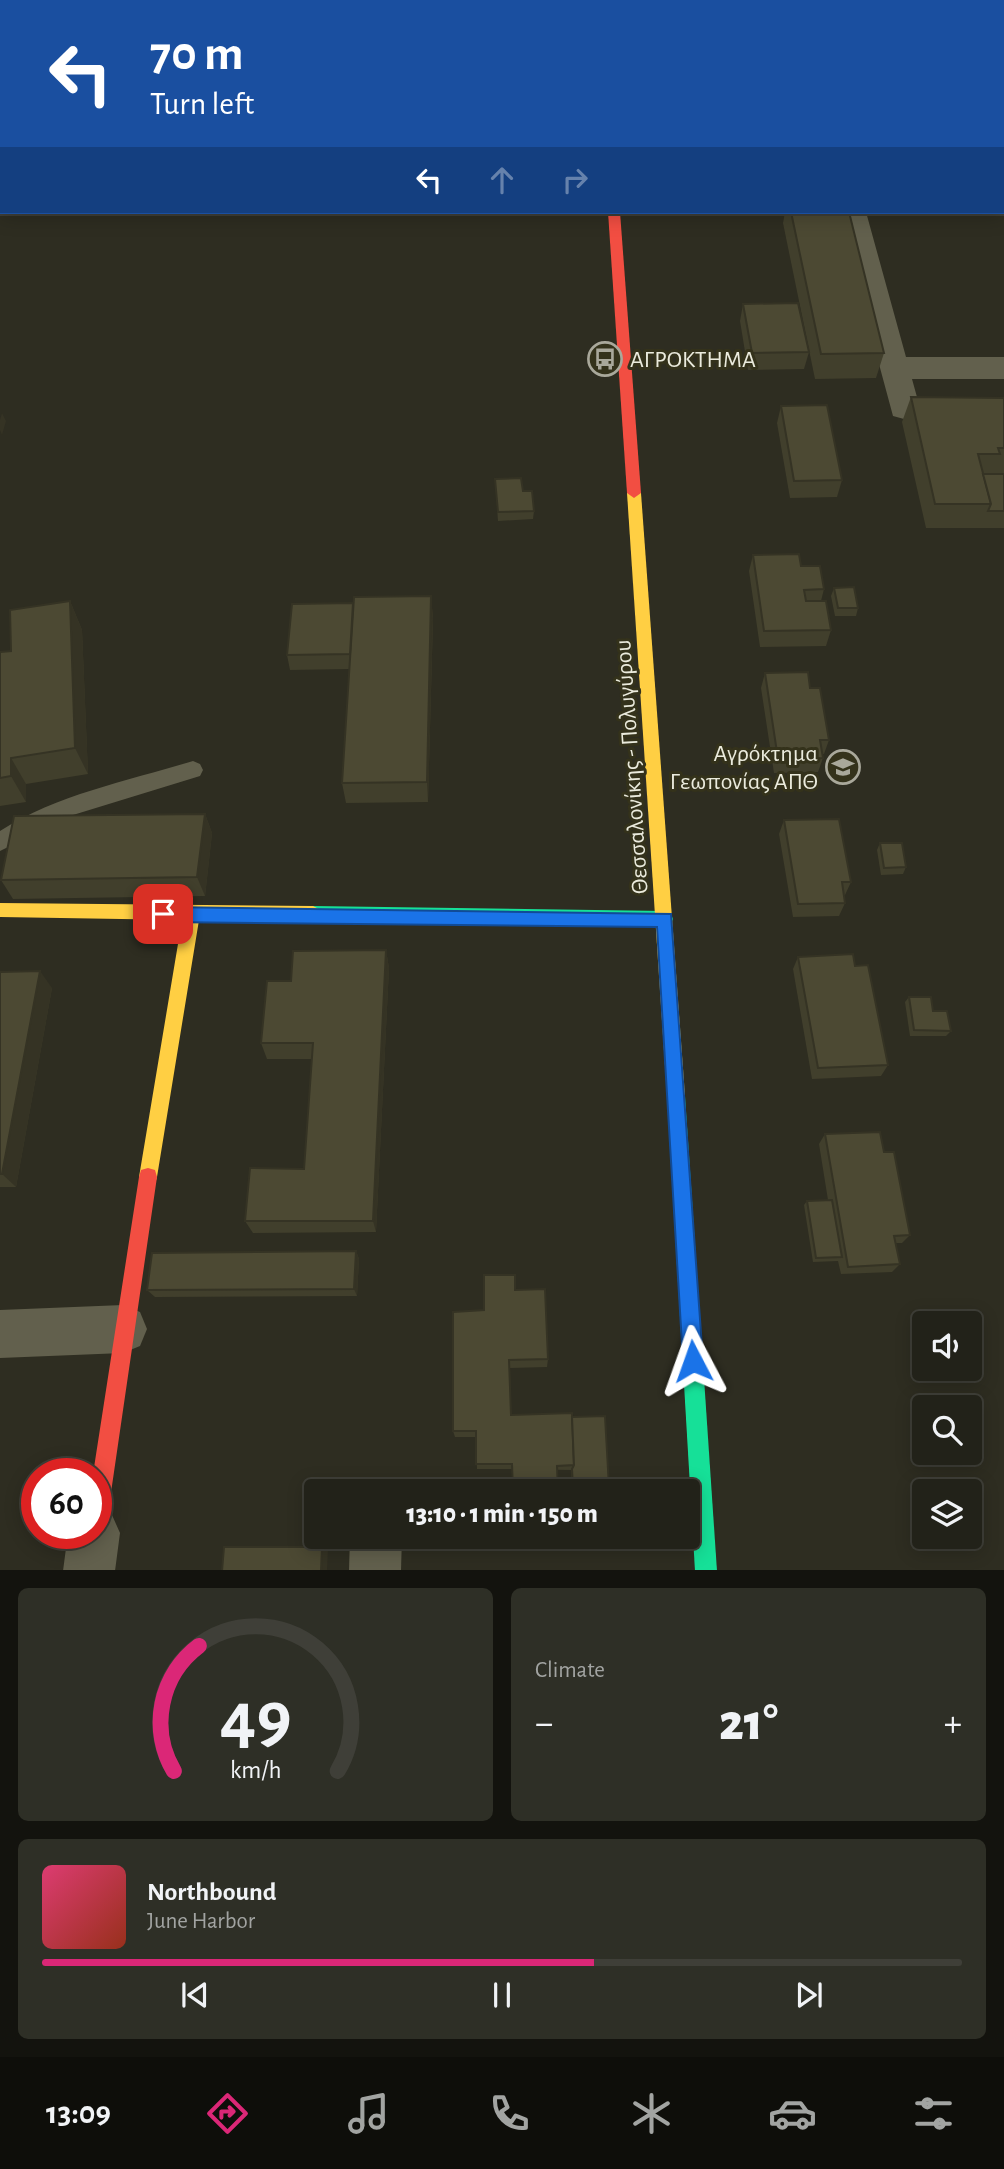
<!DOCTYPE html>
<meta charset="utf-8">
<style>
body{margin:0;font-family:"Alegreya Sans",sans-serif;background:#2e2f26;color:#f1f3f6;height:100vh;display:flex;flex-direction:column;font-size:26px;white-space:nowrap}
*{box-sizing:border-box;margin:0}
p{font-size:23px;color:#a2a4a2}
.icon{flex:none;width:38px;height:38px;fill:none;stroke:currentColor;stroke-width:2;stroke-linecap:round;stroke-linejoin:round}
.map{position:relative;height:1570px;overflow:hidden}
.panel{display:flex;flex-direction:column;gap:18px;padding:18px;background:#13130e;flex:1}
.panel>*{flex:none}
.top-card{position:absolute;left:0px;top:0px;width:1004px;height:214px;box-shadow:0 4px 18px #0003,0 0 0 2px #3f3f38;background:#1a4fa0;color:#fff;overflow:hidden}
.tools{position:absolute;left:912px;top:1311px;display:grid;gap:14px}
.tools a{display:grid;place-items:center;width:70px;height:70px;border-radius:7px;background:#222219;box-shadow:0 4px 18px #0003,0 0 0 2px #3f3f38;font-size:35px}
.speed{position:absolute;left:21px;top:1458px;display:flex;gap:14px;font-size:35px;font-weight:700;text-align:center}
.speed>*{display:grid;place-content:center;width:91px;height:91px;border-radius:50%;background:#222219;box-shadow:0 4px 18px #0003,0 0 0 2px #3f3f38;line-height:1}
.speed .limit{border:10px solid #d22;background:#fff;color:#111}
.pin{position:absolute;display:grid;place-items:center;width:60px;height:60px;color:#fff;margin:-30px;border-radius:14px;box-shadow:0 4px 10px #0006}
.me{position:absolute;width:77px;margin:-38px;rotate:356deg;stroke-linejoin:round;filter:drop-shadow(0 0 5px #0008)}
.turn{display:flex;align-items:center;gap:24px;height:147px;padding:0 35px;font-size:32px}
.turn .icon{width:91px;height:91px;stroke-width:2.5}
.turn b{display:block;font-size:49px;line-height:60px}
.lanes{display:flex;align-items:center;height:66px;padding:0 35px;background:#0003;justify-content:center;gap:35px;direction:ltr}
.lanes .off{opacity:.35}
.big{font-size:52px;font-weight:800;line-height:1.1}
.panel .card{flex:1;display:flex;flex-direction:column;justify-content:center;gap:10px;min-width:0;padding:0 24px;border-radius:10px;background:#2e2f26}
.panel .dial{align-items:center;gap:0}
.dial svg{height:182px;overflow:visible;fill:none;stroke:#3f3f38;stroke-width:7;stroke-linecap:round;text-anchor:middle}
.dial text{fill:#f1f3f6;stroke:none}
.song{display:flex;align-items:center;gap:21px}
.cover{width:84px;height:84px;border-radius:10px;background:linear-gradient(135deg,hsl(340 70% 55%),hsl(10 70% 35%))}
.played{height:7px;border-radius:4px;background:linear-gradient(90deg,#db2777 60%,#3f3f38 60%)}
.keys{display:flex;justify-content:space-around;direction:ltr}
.heat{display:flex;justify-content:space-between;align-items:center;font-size:38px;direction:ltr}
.panel .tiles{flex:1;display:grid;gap:18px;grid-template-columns:1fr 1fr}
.card:last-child{grid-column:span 2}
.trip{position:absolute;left:304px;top:1479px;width:396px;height:70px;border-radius:7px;background:#222219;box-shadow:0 4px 18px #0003,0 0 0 2px #3f3f38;font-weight:800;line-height:70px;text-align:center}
.dock{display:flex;height:112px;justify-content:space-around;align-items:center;background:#0e0e0a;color:#a2a4a2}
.dock .icon{width:49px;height:49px}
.dock .current{color:#db2777}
.dock b{font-size:32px;color:#f1f3f6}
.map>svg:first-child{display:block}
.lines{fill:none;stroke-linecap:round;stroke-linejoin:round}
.lane{fill:#62604d;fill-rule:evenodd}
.street{fill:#62604d;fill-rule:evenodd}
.fast{fill:#16e098;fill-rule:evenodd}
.slow{fill:#ffcf43;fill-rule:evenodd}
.jam{fill:#f24e42;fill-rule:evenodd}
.wall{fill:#413f2c}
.shaded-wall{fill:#353324}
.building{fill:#4c4933;stroke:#353324;stroke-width:2}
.route{fill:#1a73e8;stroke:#114b97;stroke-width:2}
.labels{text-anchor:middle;stroke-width:6;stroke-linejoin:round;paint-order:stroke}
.poi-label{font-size:24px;fill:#ebebdd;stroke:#34321b;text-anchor:start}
.street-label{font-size:24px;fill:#ebebdd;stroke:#34321b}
</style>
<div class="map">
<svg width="1004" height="1571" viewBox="0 0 1004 1571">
<rect width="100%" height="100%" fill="#2e2d21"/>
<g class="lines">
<g class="lane">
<rect x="0" y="139" width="2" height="8"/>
<path d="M193,761L200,764L203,770L200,776L73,815L0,851V831C58,794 128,781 193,761Z"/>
</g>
<g class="street">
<rect x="1003" y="189" width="1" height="18"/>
<polygon points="838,212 866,212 906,357 1004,357 1004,379 912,379 920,408 915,416 904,419 893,416"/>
<polygon points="123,1305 140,1312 147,1329 140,1346 123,1353 0,1358 0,1310"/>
<polygon points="96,1508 112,1515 120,1533 115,1571 63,1571 68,1533 96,1533"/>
<polygon points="350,1536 402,1536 401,1571 349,1571"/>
</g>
<g class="fast">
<rect x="590" y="0" width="10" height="2"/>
<polygon points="313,906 665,911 671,914 673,919 671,924 665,927 313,922 307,919 305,914 307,909"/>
<polygon points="676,1087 682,1090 685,1096 717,1571 695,1571 667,1096 670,1090"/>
</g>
<g class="slow">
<polygon points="634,488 641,493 685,1096 682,1102 676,1105 670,1102 667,1096 627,493"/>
<polygon points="0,903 313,906 319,909 321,914 319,919 313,922 199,920 157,1177 155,1184 148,1186 141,1184 139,1177 182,920 0,917"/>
</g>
<g class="jam">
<polygon points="608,212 620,212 641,493 634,498 627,493"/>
<polygon points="148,1168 155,1170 157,1177 107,1520 103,1527 96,1530 96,1474 93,1474 139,1177 141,1170"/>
</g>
</g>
<g class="wall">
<rect x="1003" y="117" width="1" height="44"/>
<polygon points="785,212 849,212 884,353 876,378 815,379 783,223"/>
<polygon points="743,304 809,352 804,369 748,370 740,321"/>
<polygon points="911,397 1004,398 1004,473 992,473 991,474 1004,474 1004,528 926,528 902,422"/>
<polygon points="781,406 842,480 837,497 790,498 777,423"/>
<polygon points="495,479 523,491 534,511 533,519 498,521"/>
<polygon points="753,555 801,566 824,589 821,601 831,630 826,646 760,647 749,571"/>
<polygon points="834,588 858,608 856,616 835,616 831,596"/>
<polygon points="431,596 433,619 428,802 346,803 342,783 349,669 290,670 287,655 353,603"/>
<polygon points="70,601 82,630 88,774 26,784 26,802 0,806 0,652 11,651"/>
<polygon points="765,673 829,740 824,754 822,754 823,758 818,772 774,773 761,688"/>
<polygon points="205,814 212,833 205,896 13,899 1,880"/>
<polygon points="784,820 851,882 845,895 844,895 845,903 839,916 793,917 779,834"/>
<polygon points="880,843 906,867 903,874 881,875 877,850"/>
<polygon points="386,950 389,968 376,1232 253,1233 245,1221 304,1169 312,1059 267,1059 261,1043 291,981"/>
<polygon points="798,957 855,966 888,1065 881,1076 812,1079 793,969"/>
<polygon points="0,972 52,988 16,1187 0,1187"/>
<polygon points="909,997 933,1011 951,1031 946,1036 910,1036 905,1002"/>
<polygon points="825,1134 884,1152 910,1235 902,1243 896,1243 900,1264 892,1272 841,1274 838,1261 813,1262 804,1205 807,1201 828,1200 819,1144"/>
<polygon points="356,1251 359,1259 357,1296 155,1297 147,1290"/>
<polygon points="515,1290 548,1359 547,1367 510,1368 511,1415 572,1417 609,1487 608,1489 572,1490 571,1470 512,1469 477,1469 476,1437 455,1437 453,1431 484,1310"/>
</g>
<g class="shaded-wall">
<polygon points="2,413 6,421 2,435 0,430 0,420"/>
<polygon points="431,596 433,619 428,802 427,782"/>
<polygon points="70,601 82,630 88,774 75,748"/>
<polygon points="11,758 26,784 26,802 11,776"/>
<polygon points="205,814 212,833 205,896 197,877"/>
<polygon points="386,950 389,968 376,1232 373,1221"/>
<polygon points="40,971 52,988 16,1187 2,1174"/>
<polygon points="356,1251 359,1259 357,1296 354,1289"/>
<polygon points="322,1547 328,1549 327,1571 321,1571"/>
</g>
<g class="building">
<rect x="1003" y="117" width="1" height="26"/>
<polygon points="791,212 849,212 884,353 821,354"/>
<polygon points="798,303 809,352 752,353 743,304"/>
<polygon points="911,397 1004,398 1004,448 998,448 1000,454 978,454 991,504 935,504"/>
<polygon points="827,405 842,480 794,481 781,406"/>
<polygon points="983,474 1004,474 1004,511 988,511 991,504"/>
<polygon points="521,478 523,491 532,491 534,511 498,512 495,479"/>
<polygon points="799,554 801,566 820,566 824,589 804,590 806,601 826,601 831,630 764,631 753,555"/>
<polygon points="854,587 858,608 838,608 834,588"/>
<polygon points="431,596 427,782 342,783 354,597"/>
<polygon points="70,601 75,748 11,758 11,776 0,778 0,652 11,651 10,610"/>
<polygon points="353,603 350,654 287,655 292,604"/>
<polygon points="808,672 810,688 820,688 829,740 820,740 823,758 778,759 765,673"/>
<polygon points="205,814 197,877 1,880 14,816"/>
<polygon points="839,819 851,882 842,882 845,903 798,904 784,820"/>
<polygon points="880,843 902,843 906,867 884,868"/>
<polygon points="386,950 373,1221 245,1221 250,1168 304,1169 313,1043 261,1043 267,981 291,981 293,951"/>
<polygon points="853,954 855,966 868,965 888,1065 818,1068 798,957"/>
<polygon points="40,971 2,1174 0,1174 0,972"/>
<polygon points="909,997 931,997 933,1011 947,1011 951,1031 914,1030"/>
<polygon points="880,1132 884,1152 894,1152 910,1235 894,1236 900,1264 848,1267 825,1134"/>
<polygon points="832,1200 842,1257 816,1258 807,1201"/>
<polygon points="356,1251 354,1289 147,1290 152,1253"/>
<polygon points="484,1275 515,1275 515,1290 545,1289 548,1359 509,1360 511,1415 572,1413 574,1465 557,1466 558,1491 513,1491 512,1464 476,1464 476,1431 453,1431 453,1312 484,1310"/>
<polygon points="605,1416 609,1487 573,1488 572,1469 574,1465 572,1417"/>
<polygon points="224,1547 322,1547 321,1571 222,1571"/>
</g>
<polygon class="route" points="163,907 671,914 703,1361 700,1368 693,1371 686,1368 683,1361 657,927 163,922 155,914"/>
<defs>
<g id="bus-ring" transform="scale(1.75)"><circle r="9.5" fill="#34321b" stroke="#a9a89b" stroke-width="1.5"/><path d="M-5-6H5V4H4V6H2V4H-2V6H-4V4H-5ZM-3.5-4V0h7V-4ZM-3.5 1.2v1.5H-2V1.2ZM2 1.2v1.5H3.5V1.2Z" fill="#a9a89b"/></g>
<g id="university-ring" transform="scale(1.75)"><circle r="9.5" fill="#34321b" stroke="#a9a89b" stroke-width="1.5"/><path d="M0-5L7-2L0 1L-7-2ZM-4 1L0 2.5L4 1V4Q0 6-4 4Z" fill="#a9a89b"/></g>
</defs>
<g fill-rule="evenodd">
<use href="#bus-ring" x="605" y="359"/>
<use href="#university-ring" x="843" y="767"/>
</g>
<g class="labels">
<g class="poi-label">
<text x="630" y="367">ΑΓΡΟΚΤΗΜΑ</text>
<text x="818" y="761" text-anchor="end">Αγρόκτημα<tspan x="818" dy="28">Γεωπονίας ΑΠΘ</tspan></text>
</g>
<g class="street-label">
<text transform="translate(631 767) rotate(-94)" y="8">Θεσσαλονίκης - Πολυγύρου</text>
</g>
</g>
</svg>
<div class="tools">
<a><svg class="icon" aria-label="sound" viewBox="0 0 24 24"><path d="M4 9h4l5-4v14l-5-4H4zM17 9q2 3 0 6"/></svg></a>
<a><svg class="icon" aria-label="search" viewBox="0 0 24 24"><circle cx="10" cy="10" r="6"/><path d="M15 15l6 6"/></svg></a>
<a><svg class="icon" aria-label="layers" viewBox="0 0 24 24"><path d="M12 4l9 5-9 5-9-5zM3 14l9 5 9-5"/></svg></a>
</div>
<div class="speed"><div class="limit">60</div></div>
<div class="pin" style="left:163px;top:914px;background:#d93025"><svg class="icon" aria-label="arrive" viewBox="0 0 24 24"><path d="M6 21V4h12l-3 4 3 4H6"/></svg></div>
<svg class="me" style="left:693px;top:1361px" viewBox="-20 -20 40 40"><path d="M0-17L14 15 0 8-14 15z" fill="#1a73e8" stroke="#fff" stroke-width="4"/></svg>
<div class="trip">13:10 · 1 min · 150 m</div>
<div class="top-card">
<div class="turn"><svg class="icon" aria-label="left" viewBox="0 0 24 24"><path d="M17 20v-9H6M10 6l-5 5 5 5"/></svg><div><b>70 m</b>Turn left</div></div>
<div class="lanes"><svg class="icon" aria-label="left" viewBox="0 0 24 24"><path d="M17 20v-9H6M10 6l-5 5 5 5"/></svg><svg class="icon off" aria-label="ahead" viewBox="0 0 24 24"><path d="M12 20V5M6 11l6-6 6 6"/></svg><svg class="icon off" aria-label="right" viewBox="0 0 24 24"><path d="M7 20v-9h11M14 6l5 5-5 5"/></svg></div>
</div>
</div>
<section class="panel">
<div class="tiles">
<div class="card dial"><svg viewBox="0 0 100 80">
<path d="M14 69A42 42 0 1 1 86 69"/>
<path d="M14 69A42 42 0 0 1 25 14" stroke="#db2777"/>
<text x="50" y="56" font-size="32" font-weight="700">49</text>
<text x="50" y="72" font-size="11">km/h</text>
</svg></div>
<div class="card"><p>Climate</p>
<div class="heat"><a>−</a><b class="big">21°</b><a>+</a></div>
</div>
<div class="card">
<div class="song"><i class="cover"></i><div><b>Northbound</b><p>June Harbor</p></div></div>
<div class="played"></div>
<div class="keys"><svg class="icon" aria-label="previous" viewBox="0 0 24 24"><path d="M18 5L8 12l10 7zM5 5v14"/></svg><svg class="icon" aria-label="pause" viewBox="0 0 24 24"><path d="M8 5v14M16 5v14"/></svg><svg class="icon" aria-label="next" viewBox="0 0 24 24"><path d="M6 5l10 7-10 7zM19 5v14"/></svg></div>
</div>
</div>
</section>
<nav class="dock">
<b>13:09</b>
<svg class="icon current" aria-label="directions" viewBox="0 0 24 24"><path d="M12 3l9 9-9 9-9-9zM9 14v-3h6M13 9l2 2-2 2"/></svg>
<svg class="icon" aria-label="music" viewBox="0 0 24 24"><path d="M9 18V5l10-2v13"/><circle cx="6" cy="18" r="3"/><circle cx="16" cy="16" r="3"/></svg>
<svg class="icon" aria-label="phone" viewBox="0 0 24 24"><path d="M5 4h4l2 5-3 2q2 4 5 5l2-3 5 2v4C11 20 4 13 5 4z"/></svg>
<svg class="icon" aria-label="climate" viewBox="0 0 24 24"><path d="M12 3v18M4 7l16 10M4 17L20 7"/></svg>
<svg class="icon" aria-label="car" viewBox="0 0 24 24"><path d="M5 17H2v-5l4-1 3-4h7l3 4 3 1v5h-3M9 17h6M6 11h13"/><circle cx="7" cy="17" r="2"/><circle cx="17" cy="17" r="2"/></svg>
<svg class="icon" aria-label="filters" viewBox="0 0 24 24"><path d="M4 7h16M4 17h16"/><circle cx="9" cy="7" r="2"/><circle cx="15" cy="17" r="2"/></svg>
</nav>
